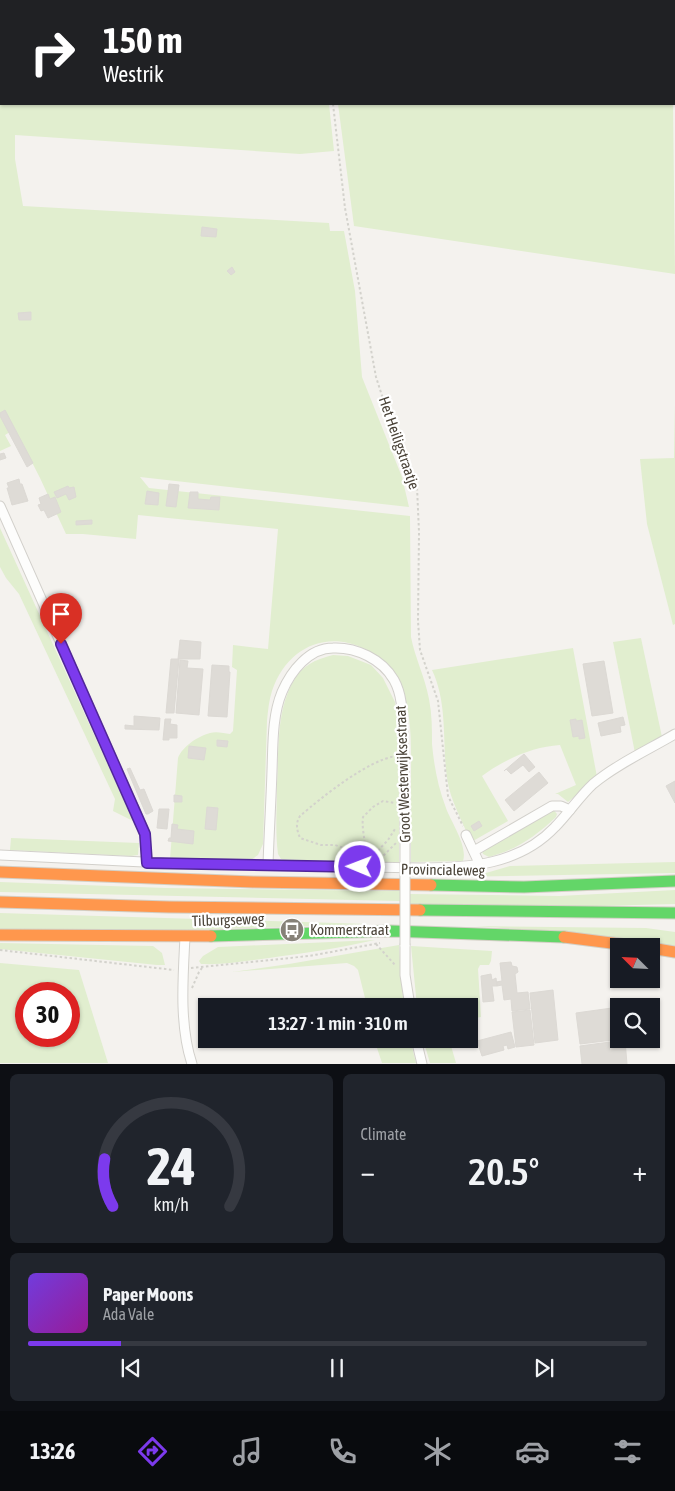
<!DOCTYPE html>
<meta charset="utf-8">
<style>
body{margin:0;font-family:"Asap Condensed",sans-serif;background:#20242c;color:#f1f3f6;height:100vh;display:flex;flex-direction:column;font-size:19px;white-space:nowrap}
*{box-sizing:border-box;margin:0}
p{font-size:16px;color:#9ea1a6}
.icon{flex:none;width:28px;height:28px;fill:none;stroke:currentColor;stroke-width:2;stroke-linecap:round;stroke-linejoin:round}
.map{position:relative;height:1064px;overflow:hidden}
.sheet{display:flex;flex-direction:column;gap:10px;padding:10px;background:#0d0f14;flex:1}
.sheet>*{flex:none}
.banner{position:absolute;left:0px;top:0px;width:675px;height:105px;box-shadow:0 1px 4px #0004;background:#202124;color:#fff;overflow:hidden}
.needle{width:32px;rotate:294deg}
.fabs{position:absolute;left:610px;top:938px;display:grid;gap:10px}
.fabs a{display:grid;place-items:center;width:50px;height:50px;border-radius:0px;background:#171b24;box-shadow:0 1px 4px #0004;font-size:25px}
.speed{position:absolute;left:15px;top:982px;display:flex;gap:10px;font-size:25px;font-weight:700;text-align:center}
.speed>*{display:grid;place-content:center;width:65px;height:65px;border-radius:50%;background:#171b24;box-shadow:0 1px 4px #0004;line-height:1}
.speed .limit{border:8px solid #d22;background:#fff;color:#111}
.pin{position:absolute;display:grid;place-items:center;width:42px;height:42px;color:#fff;margin:-51px -21px;border-radius:50% 50% 50% 0;rotate:-45deg;box-shadow:0 0 5px #0007}
.pin .icon{rotate:45deg}
.me{position:absolute;width:55px;margin:-28px;rotate:271deg;stroke-linejoin:round;filter:drop-shadow(0 0 4px #0008)}
.turn{display:flex;align-items:center;gap:18px;height:105px;padding:0 20px;font-size:22px}
.turn .icon{width:65px;height:65px;stroke-width:2.5}
.turn b{display:block;font-size:35px;line-height:42px}
.big{font-size:38px;font-weight:600;line-height:1.1}
.sheet .tile{flex:1;display:flex;flex-direction:column;justify-content:center;gap:8px;min-width:0;padding:0 18px;border-radius:8px;background:#20242c}
.sheet .dial{align-items:center;gap:0}
.dial svg{height:130px;overflow:visible;fill:none;stroke:#363941;stroke-width:7;stroke-linecap:round;text-anchor:middle}
.dial text{fill:#f1f3f6;stroke:none}
.song{display:flex;align-items:center;gap:15px}
.cover{width:60px;height:60px;border-radius:8px;background:linear-gradient(135deg,hsl(260 70% 55%),hsl(300 70% 35%))}
.played{height:5px;border-radius:2px;background:linear-gradient(90deg,#7c3aed 15%,#363941 15%)}
.keys{display:flex;justify-content:space-around;direction:ltr}
.heat{display:flex;justify-content:space-between;align-items:center;font-size:28px;direction:ltr}
.sheet .tiles{flex:1;display:grid;gap:10px;grid-template-columns:1fr 1fr}
.tile:last-child{grid-column:span 2}
.trip{position:absolute;left:198px;top:998px;width:280px;height:50px;border-radius:0px;background:#171b24;box-shadow:0 1px 4px #0004;font-weight:600;line-height:50px;text-align:center}
.tab-bar{display:flex;height:80px;justify-content:space-around;align-items:center;background:#090b0e;color:#9ea1a6}
.tab-bar .icon{width:35px;height:35px}
.tab-bar .current{color:#7c3aed}
.tab-bar b{font-size:22px;color:#f1f3f6}
.map>svg:first-child{display:block}
.green{fill:#e1eecf;fill-rule:evenodd}
.building{fill:#dedbd6;stroke:#dcd9d4}
.lines{fill:none;stroke-linecap:round;stroke-linejoin:round}
.street-casing{stroke:#d2d0cb;stroke-width:11}
.fast-casing{stroke:#d3cfc5;stroke-width:13}
.slow-casing{stroke:#d3cfc5;stroke-width:13}
.path{stroke:#d3d2cc;stroke-width:2;stroke-dasharray:2.5 2.5;stroke-linecap:butt}
.street{stroke:#fdfdfc;stroke-width:9}
.fast{stroke:#63d668;stroke-width:11}
.slow{stroke:#ff974d;stroke-width:11}
.street-bridge-casing{stroke:#d2d0cb;stroke-width:11;stroke-linecap:butt}
.street-bridge{stroke:#fdfdfc;stroke-width:9}
.route-casing{stroke:#51269a;stroke-width:12}
.route{stroke:#7c3aed;stroke-width:9}
.labels{text-anchor:middle;stroke-width:4.5;stroke-linejoin:round;paint-order:stroke}
.street-label{font-size:15px;fill:#4b4439;stroke:#fff}
.poi-label{font-size:15px;fill:#4b4439;stroke:#fff;text-anchor:start}
</style>
<div class="map">
<svg width="675" height="1064" viewBox="0 0 675 1064">
<rect width="100%" height="100%" fill="#f4f2ee"/>
<g class="green">
<rect x="326" y="0" width="344" height="1"/>
<path d="M0,27L1,104H329L334,151L300,154L15,135V159L23,206L329,223L330,231H344L355,291L362,377L402,477L409,507L140,477L149,488L410,516L411,637C415,658 425,677 429,699C432,714 432,729 432,744C434,766 438,787 446,808C451,822 468,846 463,861L411,862C411,834 411,806 411,778C411,745 413,710 398,680C391,666 379,657 365,649C325,629 286,649 272,691C269,700 268,710 267,721L263,844L258,855L251,860L170,859L178,758C182,747 198,736 210,733C216,731 224,733 230,734L233,731L237,670L232,667L233,645L268,649L278,529L138,515L136,539L83,534H66L40,478L15,429L5,435L11,446L0,451Z"/>
<polygon points="338,104 673,104 675,274 354,226"/>
<polygon points="675,404 675,624 673,625 647,524 640,459 674,458"/>
<polygon points="0,528 122,796 133,821 113,811 115,799 19,594 6,578 0,567"/>
<polygon points="641,638 662,737 635,753 613,642"/>
<path d="M573,648L597,777L568,802L558,794H555L576,785L560,745C532,747 505,759 482,776L508,821L473,841L470,840C462,820 450,800 447,778C442,742 448,704 432,670Z"/>
<path d="M333,655L348,656L371,665L383,678L395,702L399,737V862H290L281,859L278,854C275,831 277,807 277,784C279,751 276,712 293,682C301,666 316,659 333,655Z"/>
<path d="M551,807L557,814L556,817C536,836 516,850 489,857L483,854L482,851Z"/>
<polygon points="11,838 139,843 138,855 131,856 10,850"/>
<polygon points="675,862 675,873 455,877 486,873 510,866"/>
<polygon points="0,882 166,888 399,891 410,894 559,896 675,890 675,904 556,907 410,904 399,901 0,892"/>
<polygon points="0,913 369,924 128,932 0,931"/>
<polygon points="475,926 646,928 675,932 675,946 574,933"/>
<path d="M375,940C340,948 305,953 269,958C247,961 224,965 201,964L199,961L203,956L218,947Z"/>
<polygon points="0,943 153,946 162,953 165,965 157,965 0,949"/>
<polygon points="399,945 401,977 404,1006 367,1006 358,970 354,966 347,963 232,972 289,964"/>
<polygon points="411,946 492,951 491,961 489,965 480,965 478,969 481,1017 469,1019 469,1006 417,1006"/>
<path d="M0,963L79,970L108,1063H0ZM26,994H69V1036H26Z"/>
<polygon points="374,1039 410,1039 416,1063 382,1063"/>
<polygon points="423,1039 449,1039 456,1063 430,1063"/>
</g>
<g class="building">
<polygon points="202,227 217,229 216,237 201,236"/>
<polygon points="232,267 235,272 231,275 227,271"/>
<polygon points="31,312 31,320 19,320 18,313"/>
<polygon points="5,410 33,463 27,467 0,416 0,413"/>
<polygon points="4,453 6,458 0,460 0,454"/>
<polygon points="19,479 20,484 22,484 28,501 12,505 7,488 9,488 7,483"/>
<polygon points="169,484 179,485 176,507 166,506"/>
<polygon points="68,486 69,488 74,487 76,497 69,500 66,494 57,498 54,492"/>
<polygon points="147,491 159,493 158,505 145,504"/>
<polygon points="190,492 198,492 198,499 210,500 211,497 220,497 219,510 188,508"/>
<polygon points="48,494 50,499 55,497 61,512 48,518 44,510 41,511 38,505 41,504 39,498"/>
<polygon points="92,520 92,524 76,525 76,521"/>
<polygon points="180,640 201,642 200,659 178,659"/>
<polygon points="171,659 179,659 174,713 166,713"/>
<polygon points="180,660 188,661 187,668 203,669 199,715 176,713"/>
<polygon points="604,661 613,713 592,716 583,664"/>
<polygon points="212,665 229,666 229,672 230,672 227,717 208,716"/>
<polygon points="134,716 160,718 159,730 125,729 125,725 134,726"/>
<polygon points="623,717 625,725 620,726 621,732 601,736 598,723"/>
<polygon points="165,719 171,719 170,724 177,725 177,738 169,738 169,740 163,740"/>
<polygon points="576,719 576,721 582,720 585,738 579,739 579,736 573,737 570,720"/>
<polygon points="217,740 228,741 227,747 217,746"/>
<polygon points="189,746 206,748 204,760 188,758"/>
<polygon points="524,754 535,767 529,772 523,765 511,774 506,769 504,771"/>
<polygon points="130,768 140,790 144,789 153,811 148,814 146,814 127,769"/>
<polygon points="539,772 548,783 514,811 505,800"/>
<polygon points="675,781 675,803 666,786"/>
<polygon points="174,795 182,796 182,802 174,802"/>
<polygon points="207,807 218,808 216,830 205,829"/>
<polygon points="159,809 169,809 167,829 157,828"/>
<polygon points="479,821 482,826 474,831 471,826"/>
<polygon points="172,824 178,825 177,829 194,831 193,844 168,841 169,838 171,838"/>
<polygon points="511,962 512,966 517,967 518,972 515,974 517,993 528,992 530,1009 512,1011 511,999 504,1000 502,985 497,986 496,982 502,981 500,963"/>
<polygon points="491,974 492,980 496,978 497,986 492,986 494,1001 483,1002 481,976"/>
<polygon points="553,990 558,1040 535,1043 530,993"/>
<polygon points="619,1007 619,1039 621,1039 580,1044 576,1013"/>
<polygon points="530,1010 534,1045 516,1047 512,1012"/>
<polygon points="511,1032 515,1047 508,1049 507,1045 503,1046 504,1050 482,1056 477,1041"/>
<polygon points="625,1040 627,1064 582,1064 580,1046"/>
</g>
<g class="lines">
<g class="street-casing">
<g id="street">
<polyline points="0,506 145,833 147,863"/>
<polyline points="466,835 480,865"/>
<polyline points="474,851 552,806 561,806 570,810"/>
<path d="M0,855L164,863L420,868C469,868 519,865 555,827C568,814 579,797 593,784C617,764 648,750 675,734"/>
<path d="M268,865C269,834 271,802 272,771C273,745 272,716 282,692C291,671 309,648 333,648C356,647 382,659 394,680C404,698 402,719 403,739C405,771 405,802 405,834"/>
<path d="M185,937C183,977 179,1025 192,1064"/>
<polyline points="405,945 405,975 410,1006"/>
<polyline points="416,1039 422,1064"/>
</g>
</g>
<g class="fast-casing">
<g id="fast">
<polyline points="431,885 524,887 675,881"/>
<polyline points="420,910 675,913"/>
<polyline points="211,936 391,931 564,937"/>
</g>
</g>
<g class="slow-casing">
<g id="slow">
<polyline points="0,872 253,882 431,885"/>
<polyline points="0,902 169,907 420,910"/>
<polyline points="0,935 211,936"/>
<polyline points="564,937 635,946"/>
<polyline points="651,948 675,952"/>
</g>
</g>
<g class="path">
<polyline points="322,0 322,1"/>
<polyline points="333,104 345,208 376,377 395,436 417,487 419,532 418,621 420,650 438,701 448,796 463,826"/>
<path d="M358,858V856L350,850L335,845H321L300,838C297,830 295,824 300,816C322,797 368,760 396,756"/>
<path d="M363,858C368,844 361,832 363,817L373,807L383,801L395,803"/>
<polyline points="371,858 388,840 395,829"/>
<polyline points="380,859 396,843"/>
<polyline points="376,944 396,966"/>
<polyline points="0,950 174,970"/>
<polyline points="191,968 309,956 380,943"/>
<polyline points="192,988 199,972 202,968"/>
</g>
<use href="#street" class="street"/>
<use href="#fast" class="fast"/>
<use href="#slow" class="slow"/>
<g class="street-bridge-casing">
<polyline id="street-bridge" points="405,834 405,945"/>
</g>
<use href="#street-bridge" class="street-bridge"/>
</g>
<g class="lines">
<g class="route-casing">
<polyline id="route" points="61,644 145,834 147,863 360,867"/>
</g>
<use href="#route" class="route"/>
</g>
<defs>
<g id="bus-disc" transform="scale(1.25)"><circle r="9.5" fill="#868178" stroke="#fff"/><path d="M-5-6H5V4H4V6H2V4H-2V6H-4V4H-5ZM-3.5-4V0h7V-4ZM-3.5 1.2v1.5H-2V1.2ZM2 1.2v1.5H3.5V1.2Z" fill="#fff"/></g>
</defs>
<g fill-rule="evenodd">
<use href="#bus-disc" x="292" y="930"/>
</g>
<g class="labels">
<g class="street-label">
<text transform="translate(399 443) rotate(71)" y="5">Het Heiligstraatje</text>
<text transform="translate(403 774) rotate(-92)" y="5">Groot Westerwijksestraat</text>
<text transform="translate(443 870) rotate(1)" y="5">Provincialeweg</text>
<text transform="translate(228 920) rotate(-2)" y="5">Tilburgseweg</text>
</g>
<g class="poi-label">
<text x="310" y="935">Kommerstraat</text>
</g>
</g>
</svg>
<div class="fabs">
<a><svg class="needle" viewBox="-14 -14 28 28"><path d="M0-13l5 13h-10z" fill="#e53935"/><path d="M0 13l5-13h-10z" fill="#9ea1a6"/></svg></a>
<a><svg class="icon" aria-label="search" viewBox="0 0 24 24"><circle cx="10" cy="10" r="6"/><path d="M15 15l6 6"/></svg></a>
</div>
<div class="speed"><div class="limit">30</div></div>
<div class="pin" style="left:61px;top:644px;background:#d93025"><svg class="icon" aria-label="arrive" viewBox="0 0 24 24"><path d="M6 21V4h12l-3 4 3 4H6"/></svg></div>
<svg class="me" style="left:360px;top:867px" viewBox="-20 -20 40 40"><circle r="17" fill="#7c3aed" stroke="#fff" stroke-width="3"/><path d="M0-11L8 9 0 5-8 9z" fill="#fff"/></svg>
<div class="trip">13:27 · 1 min · 310 m</div>
<div class="banner">
<div class="turn"><svg class="icon" aria-label="right" viewBox="0 0 24 24"><path d="M7 20v-9h11M14 6l5 5-5 5"/></svg><div><b>150 m</b>Westrik</div></div>
</div>
</div>
<section class="sheet">
<div class="tiles">
<div class="tile dial"><svg viewBox="0 0 100 80">
<path d="M14 69A42 42 0 1 1 86 69"/>
<path d="M14 69A42 42 0 0 1 9 40" stroke="#7c3aed"/>
<text x="50" y="56" font-size="32" font-weight="700">24</text>
<text x="50" y="72" font-size="11">km/h</text>
</svg></div>
<div class="tile"><p>Climate</p>
<div class="heat"><a>−</a><b class="big">20.5°</b><a>+</a></div>
</div>
<div class="tile">
<div class="song"><i class="cover"></i><div><b>Paper Moons</b><p>Ada Vale</p></div></div>
<div class="played"></div>
<div class="keys"><svg class="icon" aria-label="previous" viewBox="0 0 24 24"><path d="M18 5L8 12l10 7zM5 5v14"/></svg><svg class="icon" aria-label="pause" viewBox="0 0 24 24"><path d="M8 5v14M16 5v14"/></svg><svg class="icon" aria-label="next" viewBox="0 0 24 24"><path d="M6 5l10 7-10 7zM19 5v14"/></svg></div>
</div>
</div>
</section>
<nav class="tab-bar">
<b>13:26</b>
<svg class="icon current" aria-label="directions" viewBox="0 0 24 24"><path d="M12 3l9 9-9 9-9-9zM9 14v-3h6M13 9l2 2-2 2"/></svg>
<svg class="icon" aria-label="music" viewBox="0 0 24 24"><path d="M9 18V5l10-2v13"/><circle cx="6" cy="18" r="3"/><circle cx="16" cy="16" r="3"/></svg>
<svg class="icon" aria-label="phone" viewBox="0 0 24 24"><path d="M5 4h4l2 5-3 2q2 4 5 5l2-3 5 2v4C11 20 4 13 5 4z"/></svg>
<svg class="icon" aria-label="climate" viewBox="0 0 24 24"><path d="M12 3v18M4 7l16 10M4 17L20 7"/></svg>
<svg class="icon" aria-label="car" viewBox="0 0 24 24"><path d="M5 17H2v-5l4-1 3-4h7l3 4 3 1v5h-3M9 17h6M6 11h13"/><circle cx="7" cy="17" r="2"/><circle cx="17" cy="17" r="2"/></svg>
<svg class="icon" aria-label="filters" viewBox="0 0 24 24"><path d="M4 7h16M4 17h16"/><circle cx="9" cy="7" r="2"/><circle cx="15" cy="17" r="2"/></svg>
</nav>
